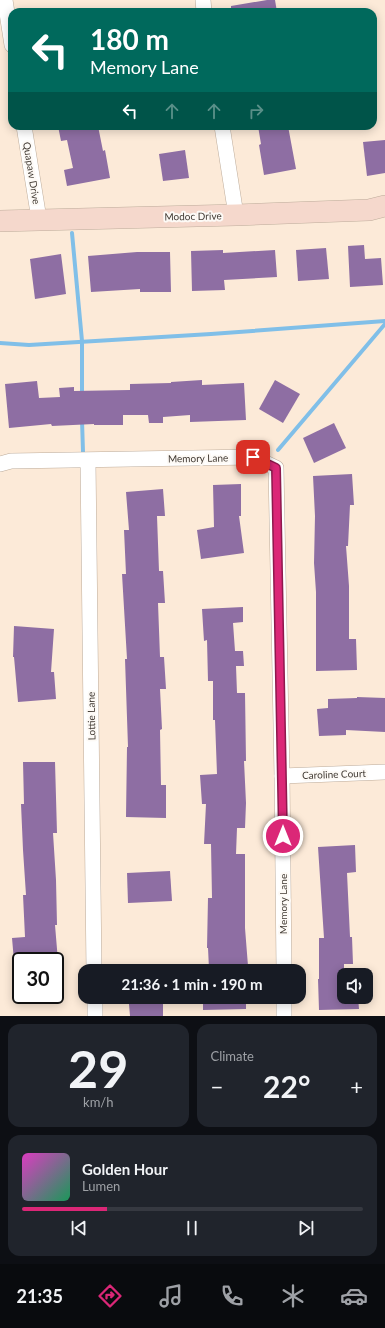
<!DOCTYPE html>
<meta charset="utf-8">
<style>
body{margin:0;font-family:Lato,sans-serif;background:#20242c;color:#f1f3f6;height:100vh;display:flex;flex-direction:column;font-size:15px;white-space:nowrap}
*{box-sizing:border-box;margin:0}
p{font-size:13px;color:#9ea1a6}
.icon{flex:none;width:22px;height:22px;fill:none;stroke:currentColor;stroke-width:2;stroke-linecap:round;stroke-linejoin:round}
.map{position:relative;height:1016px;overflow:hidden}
.drawer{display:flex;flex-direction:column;gap:8px;padding:8px;background:#0d0f14;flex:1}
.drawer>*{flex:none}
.hud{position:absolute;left:8px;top:8px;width:369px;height:122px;border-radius:12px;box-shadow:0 2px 10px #0003;background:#00695c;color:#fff;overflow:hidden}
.buttons{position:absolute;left:337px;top:968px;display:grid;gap:8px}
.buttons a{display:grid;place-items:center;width:36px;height:36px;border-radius:8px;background:#171b24;box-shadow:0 2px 10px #0003;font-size:20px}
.speed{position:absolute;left:12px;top:952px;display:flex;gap:8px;font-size:20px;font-weight:700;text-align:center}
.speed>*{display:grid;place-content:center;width:52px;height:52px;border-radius:50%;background:#171b24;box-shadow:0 2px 10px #0003;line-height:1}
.speed .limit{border:2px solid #111;border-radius:6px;background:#fff;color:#111}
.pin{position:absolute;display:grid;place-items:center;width:34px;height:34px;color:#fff;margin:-17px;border-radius:8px;box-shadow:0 2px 6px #0006}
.me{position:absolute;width:44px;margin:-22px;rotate:0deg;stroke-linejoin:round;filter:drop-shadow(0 0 3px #0008)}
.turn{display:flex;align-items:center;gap:14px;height:84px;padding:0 16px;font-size:18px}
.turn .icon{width:52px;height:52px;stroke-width:2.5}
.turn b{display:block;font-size:28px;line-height:34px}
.lanes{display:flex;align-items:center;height:38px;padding:0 16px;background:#0003;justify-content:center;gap:20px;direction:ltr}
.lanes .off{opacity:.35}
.big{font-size:30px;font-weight:700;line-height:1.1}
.drawer .tile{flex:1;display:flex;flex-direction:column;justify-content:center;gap:6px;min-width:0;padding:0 14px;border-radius:12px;background:#20242c}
.drawer .dial{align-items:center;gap:0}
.dial b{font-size:52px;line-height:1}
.song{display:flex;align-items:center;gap:12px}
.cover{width:48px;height:48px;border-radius:6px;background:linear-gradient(135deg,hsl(310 70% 55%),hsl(150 70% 35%))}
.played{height:4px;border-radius:2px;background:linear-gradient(90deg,#db2777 25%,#363941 25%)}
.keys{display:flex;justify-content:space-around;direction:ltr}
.heat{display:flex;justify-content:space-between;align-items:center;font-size:22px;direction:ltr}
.drawer .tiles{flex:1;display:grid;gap:8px;grid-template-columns:1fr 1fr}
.tile:last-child{grid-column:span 2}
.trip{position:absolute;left:78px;top:964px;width:228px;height:40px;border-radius:12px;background:#171b24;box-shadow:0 2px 10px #0003;font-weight:700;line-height:40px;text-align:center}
.tabs{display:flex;height:64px;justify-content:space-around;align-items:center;background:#090b0e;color:#9ea1a6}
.tabs .icon{width:28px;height:28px}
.tabs .active{color:#db2777}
.tabs b{font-size:18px;color:#f1f3f6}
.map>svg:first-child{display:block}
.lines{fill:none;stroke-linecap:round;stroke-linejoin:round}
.stream{stroke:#80bfe8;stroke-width:4}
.building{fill:#8e6ea3}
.street-casing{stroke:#bdac9b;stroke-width:16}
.secondary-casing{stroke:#bdac9b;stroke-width:22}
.street{stroke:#fff;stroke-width:15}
.secondary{stroke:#f5d8cc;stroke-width:21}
.route-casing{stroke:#8e194d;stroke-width:10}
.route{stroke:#db2777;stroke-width:7}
.labels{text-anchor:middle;stroke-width:4;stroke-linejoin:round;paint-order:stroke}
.street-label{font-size:10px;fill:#413a33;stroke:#fdfaf6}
</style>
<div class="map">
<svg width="385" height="1016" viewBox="0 0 385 1016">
<rect width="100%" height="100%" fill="#fcead8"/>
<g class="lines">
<g class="stream">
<polyline points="72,233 82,341 82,395"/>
<polyline points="0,343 29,345 211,334 385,321"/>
<polyline points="82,420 83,452"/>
<polyline points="278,450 385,324"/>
</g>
</g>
<g class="building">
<polygon points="267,0 275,0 277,12 231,12 231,6"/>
<polygon points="58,126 98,126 103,151 105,150 110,178 67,186 64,170 73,168 67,140 61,141"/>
<polygon points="258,126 288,126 296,169 264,175 259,145 261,144"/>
<polygon points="385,140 385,173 367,176 363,142"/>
<polygon points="185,150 189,178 163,181 159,154"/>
<polygon points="364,245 365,259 381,258 383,285 350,287 348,246"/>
<polygon points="326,248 329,279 298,281 296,250"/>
<polygon points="223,250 223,253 275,250 277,277 224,280 225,290 192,291 191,251"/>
<polygon points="137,252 170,252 171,292 140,292 140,289 91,292 88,256"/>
<polygon points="61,254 66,294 35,299 30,259"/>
<polygon points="202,380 202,385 244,383 246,420 190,422 190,415 163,417 163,423 149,423 148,415 123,415 123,425 94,425 94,424 52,426 51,424 9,428 5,384 37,381 39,398 60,397 59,388 74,387 74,391 130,390 130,384 171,383 171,382"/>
<polygon points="275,380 300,394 283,423 259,409"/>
<polygon points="334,423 346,448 314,463 303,438"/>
<polygon points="352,474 354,505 350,505 348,546 346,546 349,586 349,639 356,639 357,670 316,671 316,592 314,563 315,516 313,476"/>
<polygon points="241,484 241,516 239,516 244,553 201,559 197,530 214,527 213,485"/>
<polygon points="163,489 165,516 157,516 159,571 163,571 165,603 158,603 160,657 164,657 166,689 160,689 162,729 160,730 161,785 166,785 166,818 126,817 127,747 128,747 125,659 127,659 122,574 126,574 124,530 129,530 126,492"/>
<polygon points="243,607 243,622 233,623 235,651 243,651 244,666 236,666 237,693 245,693 246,761 244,761 246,803 245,828 237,828 236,854 245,854 245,928 248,966 209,969 208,948 207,948 208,898 212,898 211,844 204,844 206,804 202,804 200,775 217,774 215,720 213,720 213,681 208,681 207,640 204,641 202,609"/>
<polygon points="14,626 54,629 51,672 54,672 56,699 18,702 14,657 13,657"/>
<polygon points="357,697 385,698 385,732 346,730 346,735 319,736 317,709 328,708 328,699 357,698"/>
<polygon points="23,762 55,762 57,833 53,833 56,880 57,925 55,925 58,961 14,961 12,938 25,937 23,895 26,895 23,850 21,804 24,804"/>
<polygon points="355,845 356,872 347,873 350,937 352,937 353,964 344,964 344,997 358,997 359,1009 319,1010 318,979 319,979 319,938 324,938 318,847"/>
<polygon points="170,871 172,901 128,903 127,873"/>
<polygon points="209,997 246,997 246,1009 203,1010 203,999 209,999"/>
<polygon points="163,1002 163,1016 130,1016 129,1004"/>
</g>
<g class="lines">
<g class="street-casing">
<g id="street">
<polyline points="5,0 12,45"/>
<polyline points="203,0 204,12"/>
<polyline points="24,126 39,219"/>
<polyline points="222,126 236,215"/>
<polyline points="88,461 94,971"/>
<polyline points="0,464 11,461 253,457 276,468 282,776 284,971"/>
<polyline points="282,776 385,772"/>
<polyline points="95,997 95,1016"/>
<polyline points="284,997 284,1016"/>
</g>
</g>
<g class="secondary-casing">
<polyline id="secondary" points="0,221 236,215 369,210 385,206"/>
</g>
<use href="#street" class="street"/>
<use href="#secondary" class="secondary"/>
</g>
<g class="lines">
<g class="route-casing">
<polyline id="route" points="253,457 276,468 283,836"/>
</g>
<use href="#route" class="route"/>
</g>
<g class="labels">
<g class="street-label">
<text transform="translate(32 173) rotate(81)" y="4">Quapaw Drive</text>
<text transform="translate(193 216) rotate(-1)" y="4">Modoc Drive</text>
<text transform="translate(198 458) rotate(-1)" y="4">Memory Lane</text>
<text transform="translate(91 716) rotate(-91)" y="4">Lottie Lane</text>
<text transform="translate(334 774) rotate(-2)" y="4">Caroline Court</text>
<text transform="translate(283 904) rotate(-90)" y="4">Memory Lane</text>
</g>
</g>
</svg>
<div class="buttons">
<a><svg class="icon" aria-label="sound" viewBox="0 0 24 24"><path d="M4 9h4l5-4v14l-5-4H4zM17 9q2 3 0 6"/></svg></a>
</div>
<div class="speed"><div class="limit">30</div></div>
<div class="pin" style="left:253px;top:457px;background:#d93025"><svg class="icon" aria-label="arrive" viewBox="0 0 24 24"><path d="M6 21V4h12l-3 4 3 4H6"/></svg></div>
<svg class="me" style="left:283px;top:836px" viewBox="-20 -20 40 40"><circle r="17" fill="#db2777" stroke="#fff" stroke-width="3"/><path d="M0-11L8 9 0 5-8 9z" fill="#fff"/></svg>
<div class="trip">21:36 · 1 min · 190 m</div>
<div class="hud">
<div class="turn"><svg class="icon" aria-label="left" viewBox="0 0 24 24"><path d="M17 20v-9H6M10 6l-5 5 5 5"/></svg><div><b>180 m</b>Memory Lane</div></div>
<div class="lanes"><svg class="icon" aria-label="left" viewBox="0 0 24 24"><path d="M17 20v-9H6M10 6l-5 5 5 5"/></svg><svg class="icon off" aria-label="ahead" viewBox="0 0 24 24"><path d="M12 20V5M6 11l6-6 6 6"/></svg><svg class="icon off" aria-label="ahead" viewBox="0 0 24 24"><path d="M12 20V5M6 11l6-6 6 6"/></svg><svg class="icon off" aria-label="right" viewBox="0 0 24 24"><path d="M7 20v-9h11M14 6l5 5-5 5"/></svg></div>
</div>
</div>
<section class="drawer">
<div class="tiles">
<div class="tile dial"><b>29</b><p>km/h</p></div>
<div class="tile"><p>Climate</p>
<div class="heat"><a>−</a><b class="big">22°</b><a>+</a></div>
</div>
<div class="tile">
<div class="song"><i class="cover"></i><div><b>Golden Hour</b><p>Lumen</p></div></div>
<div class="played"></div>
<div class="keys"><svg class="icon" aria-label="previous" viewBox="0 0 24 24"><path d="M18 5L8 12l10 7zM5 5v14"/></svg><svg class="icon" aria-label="pause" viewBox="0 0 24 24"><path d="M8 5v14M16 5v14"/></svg><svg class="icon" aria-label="next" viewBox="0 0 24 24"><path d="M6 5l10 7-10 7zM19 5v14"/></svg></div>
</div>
</div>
</section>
<nav class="tabs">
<b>21:35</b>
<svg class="icon active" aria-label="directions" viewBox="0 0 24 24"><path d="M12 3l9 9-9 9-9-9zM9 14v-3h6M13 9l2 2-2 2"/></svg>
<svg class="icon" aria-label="music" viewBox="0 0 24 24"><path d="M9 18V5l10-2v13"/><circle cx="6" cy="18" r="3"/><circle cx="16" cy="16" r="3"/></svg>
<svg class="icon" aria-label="phone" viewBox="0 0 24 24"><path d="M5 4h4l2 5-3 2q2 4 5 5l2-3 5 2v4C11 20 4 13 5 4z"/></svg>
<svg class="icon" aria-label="climate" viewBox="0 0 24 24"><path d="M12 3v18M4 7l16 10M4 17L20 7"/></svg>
<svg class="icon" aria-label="car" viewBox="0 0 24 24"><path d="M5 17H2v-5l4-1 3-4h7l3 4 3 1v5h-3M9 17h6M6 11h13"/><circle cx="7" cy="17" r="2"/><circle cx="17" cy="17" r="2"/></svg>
</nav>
